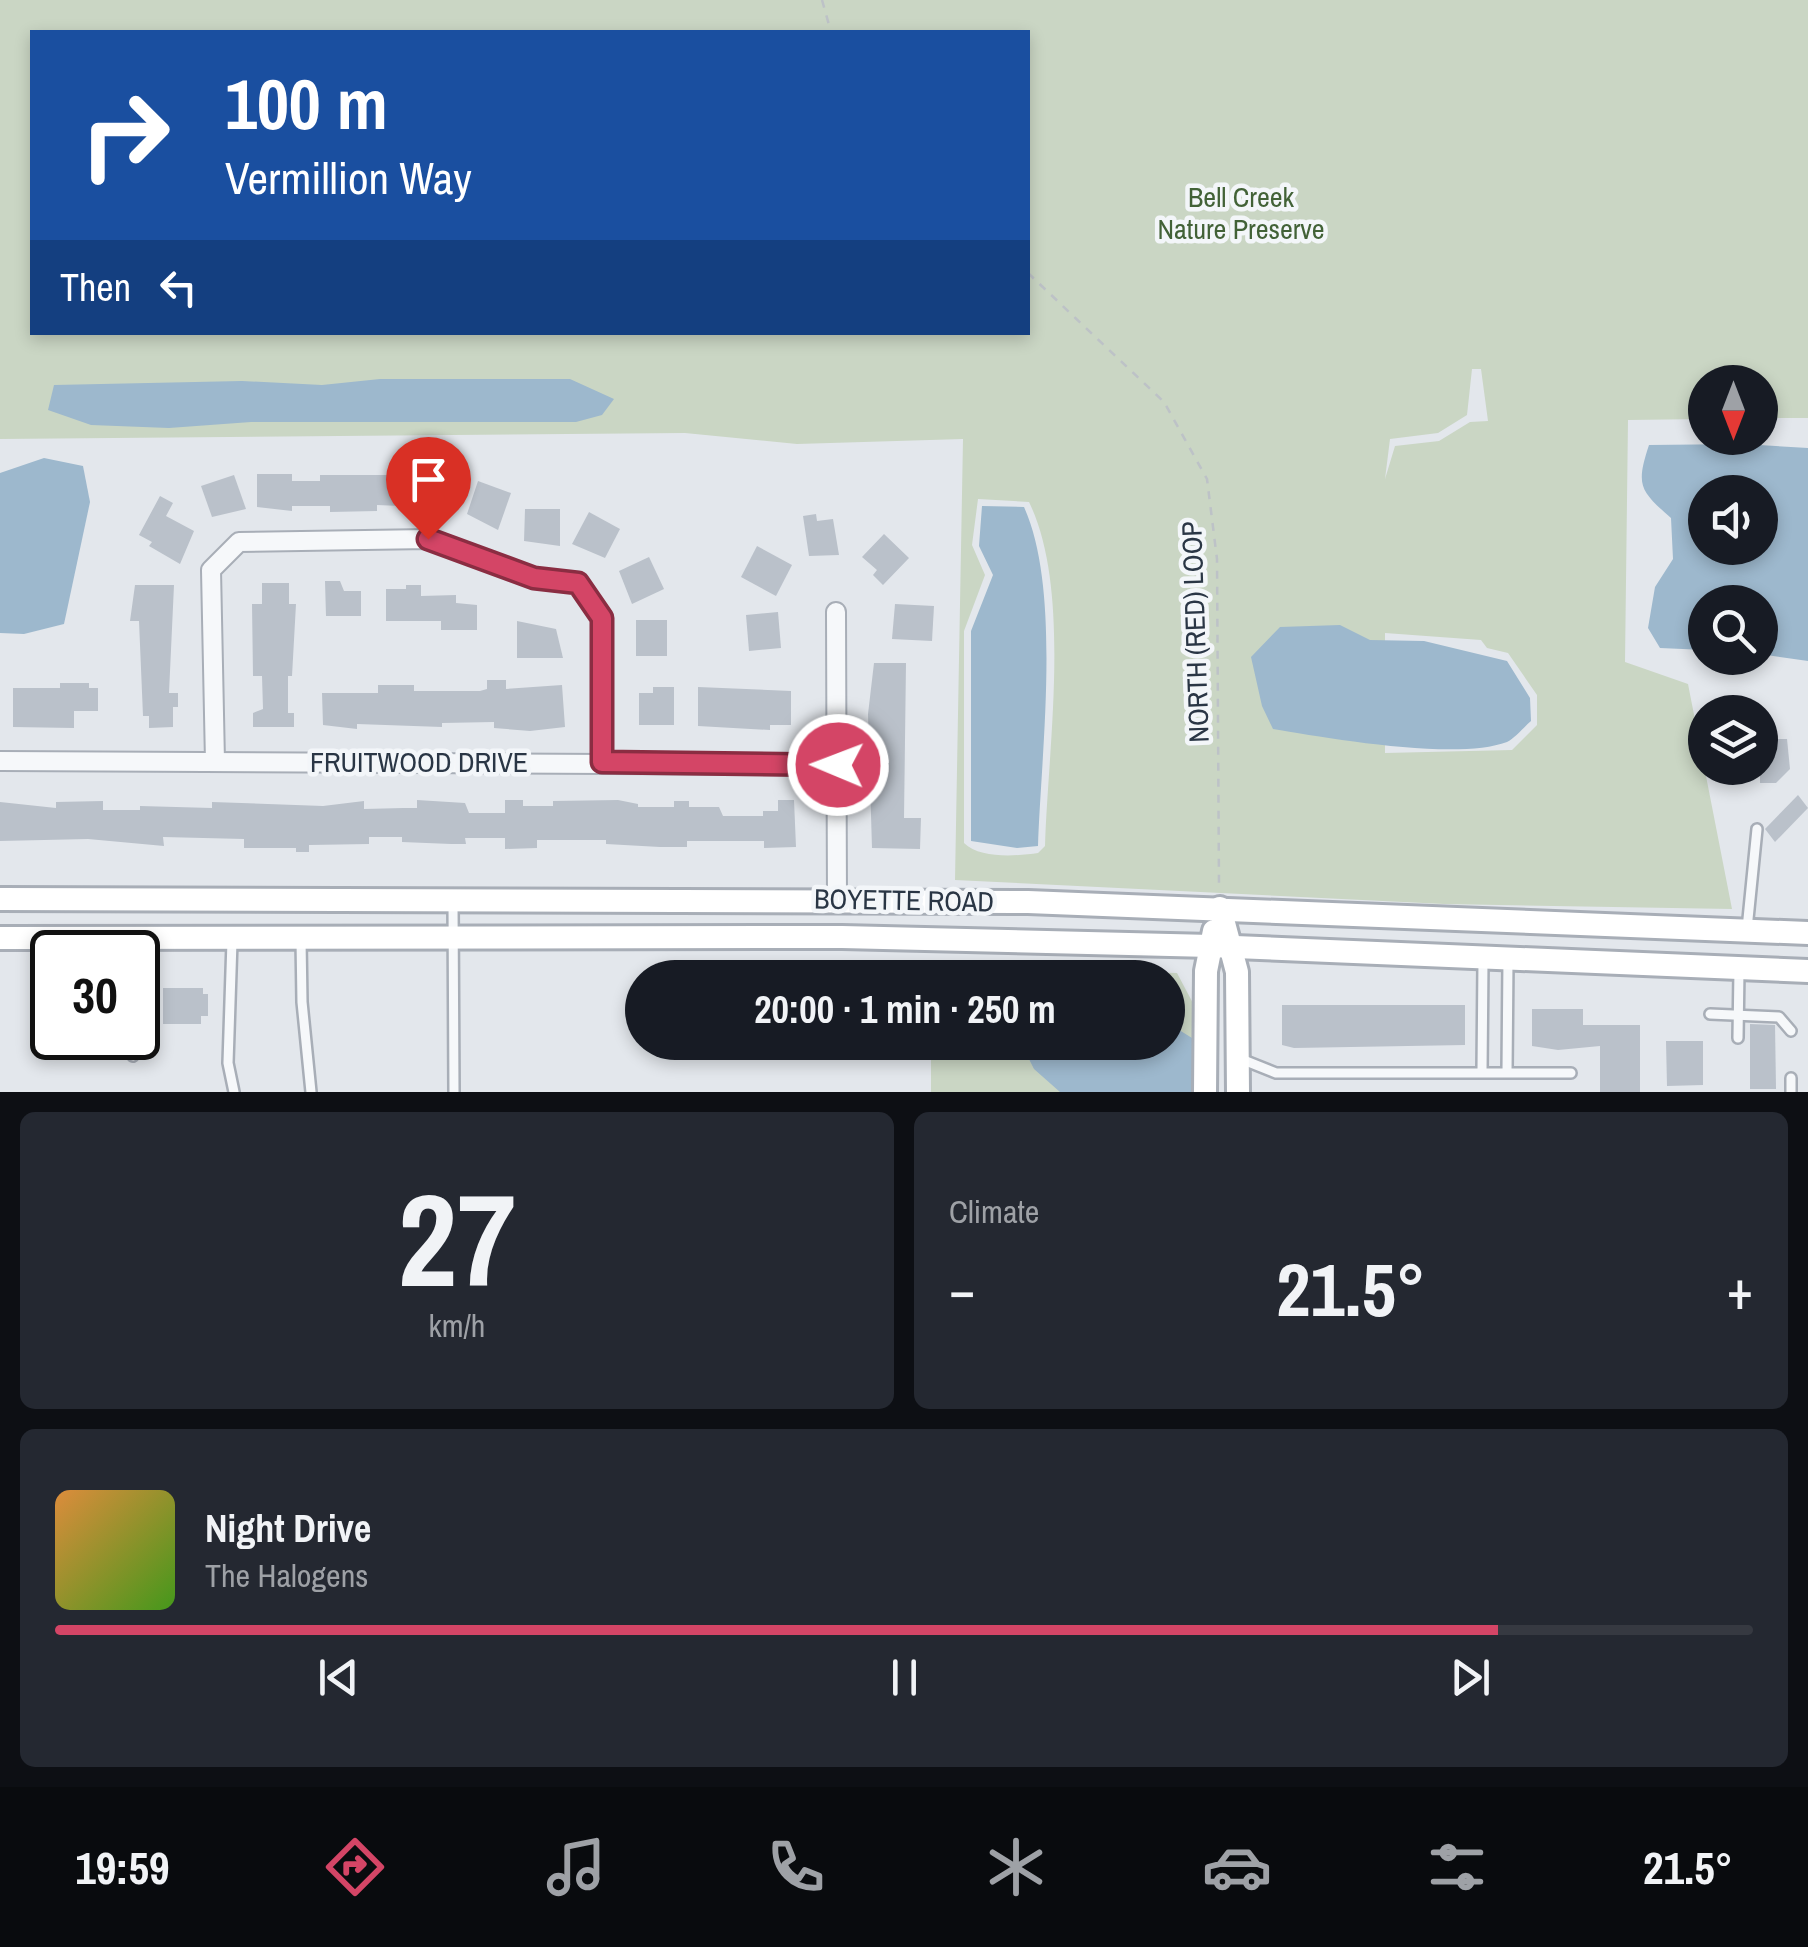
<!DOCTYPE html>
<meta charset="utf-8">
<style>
body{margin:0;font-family:"Archivo Narrow",sans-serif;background:#242831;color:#f1f3f6;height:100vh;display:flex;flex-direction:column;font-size:38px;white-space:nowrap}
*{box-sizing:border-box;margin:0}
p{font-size:32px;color:#9ea1a6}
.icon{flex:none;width:55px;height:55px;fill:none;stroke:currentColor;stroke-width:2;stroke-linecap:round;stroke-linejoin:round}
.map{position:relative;height:1092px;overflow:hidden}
.panel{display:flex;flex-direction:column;gap:20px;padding:20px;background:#0d0f14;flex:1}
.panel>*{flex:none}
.top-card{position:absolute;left:30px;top:30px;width:1000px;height:305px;border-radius:0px;box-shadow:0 5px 15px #0003;background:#1a4fa0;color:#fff;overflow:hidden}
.needle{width:65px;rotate:180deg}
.buttons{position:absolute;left:1688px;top:365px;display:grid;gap:20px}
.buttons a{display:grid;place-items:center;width:90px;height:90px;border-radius:50%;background:#171b24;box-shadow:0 5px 15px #0003;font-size:50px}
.speed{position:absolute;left:30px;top:930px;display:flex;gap:20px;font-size:50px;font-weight:700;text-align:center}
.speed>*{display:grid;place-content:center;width:130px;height:130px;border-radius:50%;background:#171b24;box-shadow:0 5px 15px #0003;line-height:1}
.speed .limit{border:5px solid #111;border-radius:15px;background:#fff;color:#111}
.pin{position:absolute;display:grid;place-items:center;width:85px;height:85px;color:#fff;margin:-102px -42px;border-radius:50% 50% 50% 0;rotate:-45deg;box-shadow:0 0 10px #0007}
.pin .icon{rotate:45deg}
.me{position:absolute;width:110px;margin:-55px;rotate:271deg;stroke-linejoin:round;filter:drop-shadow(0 0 8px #0008)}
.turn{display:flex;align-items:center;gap:35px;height:210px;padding:0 30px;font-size:45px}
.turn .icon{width:130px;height:130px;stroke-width:2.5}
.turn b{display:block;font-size:70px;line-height:85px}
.then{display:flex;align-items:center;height:95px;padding:0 30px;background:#0003;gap:20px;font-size:38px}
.big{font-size:75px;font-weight:700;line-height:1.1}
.panel .widget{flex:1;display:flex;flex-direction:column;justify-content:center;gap:15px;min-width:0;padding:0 35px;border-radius:15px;background:#242831}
.panel .dial{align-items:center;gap:0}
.dial b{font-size:130px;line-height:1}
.song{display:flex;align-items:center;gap:30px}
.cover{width:120px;height:120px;border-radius:15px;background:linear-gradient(135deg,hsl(30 70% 55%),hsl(100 70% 35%))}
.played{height:10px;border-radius:5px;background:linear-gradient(90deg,#d44566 85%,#363941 85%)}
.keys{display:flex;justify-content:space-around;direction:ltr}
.heat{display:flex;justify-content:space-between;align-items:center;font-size:55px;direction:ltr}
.panel .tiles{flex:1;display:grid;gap:20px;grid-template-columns:1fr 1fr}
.widget:last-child{grid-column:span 2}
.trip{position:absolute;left:625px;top:960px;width:560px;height:100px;border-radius:50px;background:#171b24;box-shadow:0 5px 15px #0003;font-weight:700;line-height:100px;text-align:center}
.tab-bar{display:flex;height:160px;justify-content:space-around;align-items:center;background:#090b0e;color:#9ea1a6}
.tab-bar .icon{width:70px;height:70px}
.tab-bar .selected{color:#d44566}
.tab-bar b{font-size:45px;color:#f1f3f6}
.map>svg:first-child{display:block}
.green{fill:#cad6c4;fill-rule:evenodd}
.water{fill:#9db8cd;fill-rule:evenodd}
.building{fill:#bac1ca}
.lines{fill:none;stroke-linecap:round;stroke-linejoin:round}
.lane-casing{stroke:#a8aeb7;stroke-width:14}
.street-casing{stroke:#a8aeb7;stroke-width:22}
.secondary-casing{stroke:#a8aeb7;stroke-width:28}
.path{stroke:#bdc2c7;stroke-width:2.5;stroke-dasharray:8 8;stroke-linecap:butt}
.lane{stroke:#f6f8fa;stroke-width:9}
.street{stroke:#f6f8fa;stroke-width:18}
.secondary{stroke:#fff;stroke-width:22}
.route-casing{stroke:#8a2d42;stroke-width:25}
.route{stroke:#d44566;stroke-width:18}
.labels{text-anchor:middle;stroke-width:9;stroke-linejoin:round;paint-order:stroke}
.park-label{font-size:28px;fill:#426237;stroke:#f3f6f9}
.street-label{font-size:28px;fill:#2a3645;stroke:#f3f6f9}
</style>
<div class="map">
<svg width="1808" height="1092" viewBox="0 0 1808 1092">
<rect width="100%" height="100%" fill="#e3e7ec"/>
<g class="green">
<path d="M0,0H1808V418H1760V382H1705V419L1628,420L1625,662L1688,684L1732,909L1444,904L955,880L963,439L797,444L685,433L0,439ZM32,32H1028V332H32ZM1472,369H1481L1488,421L1470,422L1439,441L1395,446L1385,479L1390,439L1438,433L1467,415ZM978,499L1029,502C1072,590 1048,746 1045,846L1038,853C1017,856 980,859 964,843V631L985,575L972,545ZM1385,633L1481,640L1487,648L1508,653L1537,695V725L1512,750L1385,753Z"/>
<polygon points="931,966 1177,973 1195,1007 1193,1092 931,1092 931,1043 1168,1042 1168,978 931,978"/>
</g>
<g class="water">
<polygon points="380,379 570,379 614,399 602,415 576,422 251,422 169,428 91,425 48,410 54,385 242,381 322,385"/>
<path d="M1742,444L1808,448V661L1760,654V602H1705V650L1660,648L1648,628L1655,587L1673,559L1671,518C1639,490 1636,485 1649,445ZM1760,492V548H1705V492Z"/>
<polygon points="44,458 83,466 90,502 64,624 24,634 0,633 0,473"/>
<path d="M982,506L1024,507C1062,591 1041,752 1038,846L1017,848L971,841V631L993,575L979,546Z"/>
<path d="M1340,625L1370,640L1424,641L1507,661L1530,698L1531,721C1524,727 1515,738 1507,742C1457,761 1327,738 1273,729L1262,706L1251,657L1280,627Z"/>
<polygon points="1176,1028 1192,1038 1192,1092 1060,1092 1034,1069 1028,1057 1031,1043 1168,1042 1168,1032"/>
</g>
<g class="building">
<polygon points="418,472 452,476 448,508 377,505 377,511 330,512 330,506 292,506 292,511 257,507 257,474 292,474 292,481 320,481 320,475 389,475 389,481 417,481"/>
<polygon points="234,475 246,509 212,517 201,486"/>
<polygon points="478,481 511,493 498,530 467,514"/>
<polygon points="160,496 173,503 166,516 194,531 180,564 149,546 152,542 139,535"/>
<polygon points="525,509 560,509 560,546 524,541"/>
<polygon points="589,512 620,529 605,558 572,544"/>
<polygon points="816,514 817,521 833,519 839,555 809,556 803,516"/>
<polygon points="884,534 909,558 883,585 873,575 877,570 862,557"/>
<polygon points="757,546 792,565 776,596 741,577"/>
<polygon points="649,557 664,589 632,604 619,571"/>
<polygon points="325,581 340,581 344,591 361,591 361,616 326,616"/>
<polygon points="262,583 289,583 289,604 296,604 292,676 288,676 288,713 294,713 294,727 253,727 253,713 263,709 262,676 253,676 252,604 262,604"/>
<polygon points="135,585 174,585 169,693 178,693 178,707 173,707 173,727 149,728 149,716 143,716 139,621 130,621"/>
<polygon points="406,585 421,585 421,596 456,595 456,603 477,605 477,630 441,630 441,621 386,621 386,589 406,589"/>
<polygon points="895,604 934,606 932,641 892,639"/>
<polygon points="778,612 781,648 749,651 746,615"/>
<rect x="636" y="620" width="31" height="36"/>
<polygon points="517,621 556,629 563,658 517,658"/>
<polygon points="874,663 906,663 904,818 921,818 920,849 872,848 868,714"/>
<polygon points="487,680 506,680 506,689 562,685 565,727 530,731 494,728 494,722 442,723 442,727 357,724 357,729 323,725 322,693 378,693 378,685 414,685 414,691 480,691 487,689"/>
<polygon points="60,683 89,683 89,688 98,688 98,711 74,711 74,728 13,727 13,688 60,688"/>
<polygon points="653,687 674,687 674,725 639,725 639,693 653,693"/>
<polygon points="698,687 791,691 791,725 770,725 770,730 698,726"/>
<polygon points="1760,739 1787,739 1790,769 1776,783 1760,783"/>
<polygon points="1798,795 1808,808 1775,842 1765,829"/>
<polygon points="417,800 465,803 469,813 505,813 505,800 523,800 523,806 553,806 553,801 618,800 638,804 638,807 674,807 674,801 689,801 689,807 719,807 723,816 763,816 763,811 778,811 778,800 794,800 796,847 764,848 764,841 687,841 687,847 660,847 606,844 606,840 537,840 537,848 505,849 505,838 465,838 466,844 451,844 402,842 402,837 369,837 369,844 309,845 309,852 296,852 296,848 244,848 244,839 163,837 164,846 88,839 0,841 0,802 56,808 56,802 103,801 103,810 140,810 140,806 212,808 212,802 323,806 364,801 364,809 403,808 417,808"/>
<polygon points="163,988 203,988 203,994 208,994 208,1016 201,1016 201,1024 163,1024"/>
<polygon points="1282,1005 1465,1005 1465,1045 1294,1048 1282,1045"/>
<polygon points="1532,1009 1583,1009 1583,1025 1640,1025 1640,1092 1600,1092 1600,1046 1558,1050 1532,1046"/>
<polygon points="1750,1024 1775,1025 1776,1089 1750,1089"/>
<polygon points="1666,1041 1703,1041 1703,1085 1667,1086"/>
</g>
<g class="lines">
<g class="lane-casing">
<g id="lane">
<polyline points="453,902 454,1092"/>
<polyline points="1747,929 1757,829"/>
<polyline points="301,940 302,1002 311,1092"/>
<polyline points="232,941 228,1063 234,1092"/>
<polyline points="1710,1014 1779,1017 1791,1031"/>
<polyline points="127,1038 133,1056"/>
<polyline points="1738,1038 1739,970"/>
<polyline points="1241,1059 1276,1073 1571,1073"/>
<polyline points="1482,1072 1483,961"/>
<polyline points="1507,1072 1508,960"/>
<polyline points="1791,1092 1791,1078"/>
</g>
</g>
<g class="street-casing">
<g id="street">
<polyline points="836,612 837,899"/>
<polyline points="0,761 838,765"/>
<polyline points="215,762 211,570 239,542 428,539 534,578 578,583 602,618 602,761"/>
</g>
</g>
<g class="secondary-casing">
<g id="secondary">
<polyline points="0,899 1028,902 1808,933"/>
<polyline points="1220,908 1237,972 1238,1092"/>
<polyline points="0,938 842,937 1211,946 1808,971"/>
<polyline points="1205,1092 1206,971 1214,931"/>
</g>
</g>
<g class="path">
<polyline points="822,0 831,32"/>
<polyline points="1028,273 1164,402 1207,479 1217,559 1219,887"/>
</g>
<use href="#lane" class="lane"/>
<use href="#street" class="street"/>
<use href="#secondary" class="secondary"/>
</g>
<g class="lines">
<g class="route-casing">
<polyline id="route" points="428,539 534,578 578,583 602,618 602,762 838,765"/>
</g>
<use href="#route" class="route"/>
</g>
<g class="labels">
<g class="park-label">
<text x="1241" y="207">Bell Creek<tspan x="1241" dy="32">Nature Preserve</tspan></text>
</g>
<g class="street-label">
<text transform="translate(1195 632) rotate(-92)" y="10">NORTH (RED) LOOP</text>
<text x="419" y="772">FRUITWOOD DRIVE</text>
<text transform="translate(904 900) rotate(1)" y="10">BOYETTE ROAD</text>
</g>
</g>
</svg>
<div class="buttons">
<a><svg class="needle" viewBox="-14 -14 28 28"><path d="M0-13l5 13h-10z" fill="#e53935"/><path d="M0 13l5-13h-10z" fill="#9ea1a6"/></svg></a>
<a><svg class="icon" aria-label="sound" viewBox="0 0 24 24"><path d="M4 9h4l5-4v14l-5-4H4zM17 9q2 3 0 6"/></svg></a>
<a><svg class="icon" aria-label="search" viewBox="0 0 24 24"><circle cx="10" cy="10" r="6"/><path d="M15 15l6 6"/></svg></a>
<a><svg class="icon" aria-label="layers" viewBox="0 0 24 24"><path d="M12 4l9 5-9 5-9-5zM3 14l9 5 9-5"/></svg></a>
</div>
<div class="speed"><div class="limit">30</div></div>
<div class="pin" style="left:428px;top:539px;background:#d93025"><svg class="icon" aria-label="arrive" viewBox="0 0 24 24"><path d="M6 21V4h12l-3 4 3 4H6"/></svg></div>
<svg class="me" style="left:838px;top:765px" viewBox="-20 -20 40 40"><circle r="17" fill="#d44566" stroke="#fff" stroke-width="3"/><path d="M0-11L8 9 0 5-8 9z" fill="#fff"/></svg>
<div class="trip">20:00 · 1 min · 250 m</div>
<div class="top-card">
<div class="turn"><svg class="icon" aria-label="right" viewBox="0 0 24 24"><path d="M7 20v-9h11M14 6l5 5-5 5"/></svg><div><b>100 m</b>Vermillion Way</div></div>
<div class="then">Then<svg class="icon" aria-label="left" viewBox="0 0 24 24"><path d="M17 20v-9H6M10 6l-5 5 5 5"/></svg></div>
</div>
</div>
<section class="panel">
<div class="tiles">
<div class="widget dial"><b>27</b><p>km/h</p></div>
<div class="widget"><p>Climate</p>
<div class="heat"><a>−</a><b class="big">21.5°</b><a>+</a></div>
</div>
<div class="widget">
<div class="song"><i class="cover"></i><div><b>Night Drive</b><p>The Halogens</p></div></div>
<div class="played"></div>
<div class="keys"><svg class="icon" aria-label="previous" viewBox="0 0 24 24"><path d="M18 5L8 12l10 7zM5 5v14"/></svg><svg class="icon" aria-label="pause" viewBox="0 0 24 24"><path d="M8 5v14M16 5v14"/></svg><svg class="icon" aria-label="next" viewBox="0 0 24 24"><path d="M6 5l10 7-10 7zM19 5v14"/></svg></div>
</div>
</div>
</section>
<nav class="tab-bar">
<b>19:59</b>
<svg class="icon selected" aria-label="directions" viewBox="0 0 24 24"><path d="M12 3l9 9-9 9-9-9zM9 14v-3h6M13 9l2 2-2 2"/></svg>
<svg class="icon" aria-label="music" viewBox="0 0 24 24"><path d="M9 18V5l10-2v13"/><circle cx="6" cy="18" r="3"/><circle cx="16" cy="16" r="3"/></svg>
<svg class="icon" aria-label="phone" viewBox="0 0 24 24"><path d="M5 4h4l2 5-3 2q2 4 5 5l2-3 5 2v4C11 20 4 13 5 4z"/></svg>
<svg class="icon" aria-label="climate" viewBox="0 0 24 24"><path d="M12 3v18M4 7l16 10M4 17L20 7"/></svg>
<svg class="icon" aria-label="car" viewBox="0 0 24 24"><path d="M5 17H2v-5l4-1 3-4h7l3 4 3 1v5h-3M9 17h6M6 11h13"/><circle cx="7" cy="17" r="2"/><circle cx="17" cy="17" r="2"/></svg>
<svg class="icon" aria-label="filters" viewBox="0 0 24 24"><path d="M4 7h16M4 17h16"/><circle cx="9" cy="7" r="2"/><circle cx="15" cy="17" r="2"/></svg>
<b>21.5°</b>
</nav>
